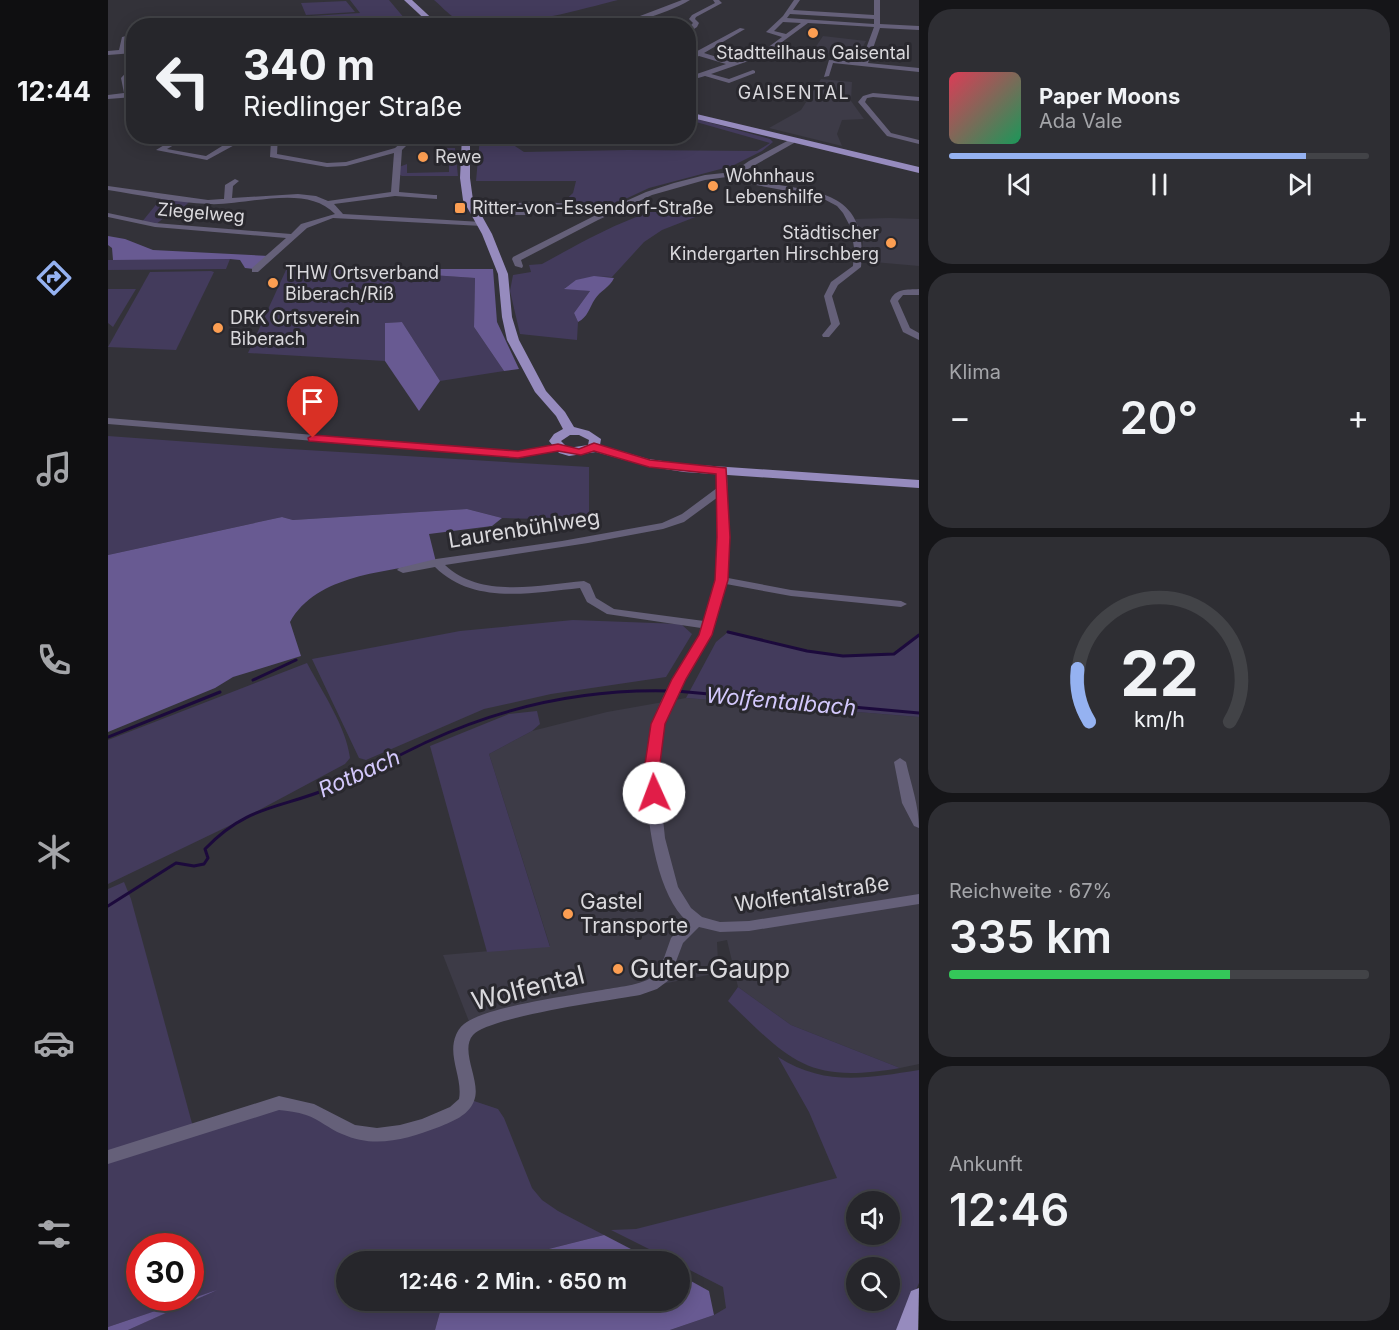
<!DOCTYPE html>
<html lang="de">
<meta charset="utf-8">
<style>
body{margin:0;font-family:Inter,sans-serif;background:#2e2e33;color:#f1f3f6;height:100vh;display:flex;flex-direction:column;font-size:22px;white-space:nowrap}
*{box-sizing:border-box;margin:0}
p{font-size:20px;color:#a4a5a9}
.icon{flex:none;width:33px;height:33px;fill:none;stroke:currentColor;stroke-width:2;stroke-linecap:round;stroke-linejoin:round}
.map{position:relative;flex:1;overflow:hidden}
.sheet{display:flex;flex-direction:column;gap:9px;padding:9px;background:#151518;width:480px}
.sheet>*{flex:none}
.top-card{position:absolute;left:18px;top:18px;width:570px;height:126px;border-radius:24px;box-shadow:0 3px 15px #0003,0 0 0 2px #424347;background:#26262b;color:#f1f3f6;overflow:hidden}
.fabs{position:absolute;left:738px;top:1191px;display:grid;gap:12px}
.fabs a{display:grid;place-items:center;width:54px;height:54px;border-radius:50%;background:#26262b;box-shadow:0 3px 15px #0003,0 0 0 2px #424347;font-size:30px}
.speed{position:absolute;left:18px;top:1233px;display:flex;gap:12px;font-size:30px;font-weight:700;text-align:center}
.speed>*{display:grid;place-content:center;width:78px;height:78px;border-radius:50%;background:#26262b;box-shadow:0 3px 15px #0003,0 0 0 2px #424347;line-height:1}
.speed .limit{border:9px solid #d22;background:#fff;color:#111}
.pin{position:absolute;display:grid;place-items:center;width:51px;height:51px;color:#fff;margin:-62px -26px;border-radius:50% 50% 50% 0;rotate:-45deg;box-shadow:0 0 6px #0007}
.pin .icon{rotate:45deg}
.me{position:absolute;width:66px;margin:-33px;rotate:358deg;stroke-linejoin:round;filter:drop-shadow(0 0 4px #0008)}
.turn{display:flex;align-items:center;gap:21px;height:126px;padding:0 18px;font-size:27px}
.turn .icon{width:78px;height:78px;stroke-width:2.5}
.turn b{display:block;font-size:42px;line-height:51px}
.big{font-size:45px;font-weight:600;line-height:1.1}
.sheet .tile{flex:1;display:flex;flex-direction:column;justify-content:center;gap:9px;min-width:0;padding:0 21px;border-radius:24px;background:#2e2e33}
.sheet .dial{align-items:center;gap:0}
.dial svg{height:156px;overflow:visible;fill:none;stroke:#424347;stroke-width:7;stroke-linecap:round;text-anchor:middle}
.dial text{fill:#f1f3f6;stroke:none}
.song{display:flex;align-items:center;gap:18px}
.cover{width:72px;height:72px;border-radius:9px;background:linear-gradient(135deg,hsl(350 70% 55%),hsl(150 70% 35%))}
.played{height:6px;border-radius:3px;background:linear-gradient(90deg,#95b2f1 85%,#424347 85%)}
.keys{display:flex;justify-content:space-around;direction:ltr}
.heat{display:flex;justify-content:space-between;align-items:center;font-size:33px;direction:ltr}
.charge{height:9px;border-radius:4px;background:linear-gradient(90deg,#34c759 67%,#424347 0)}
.trip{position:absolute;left:228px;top:1251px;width:354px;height:60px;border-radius:30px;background:#26262b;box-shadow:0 3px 15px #0003,0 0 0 2px #424347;font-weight:600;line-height:60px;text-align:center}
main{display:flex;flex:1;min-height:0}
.tabs{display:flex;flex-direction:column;width:108px;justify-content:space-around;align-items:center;background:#0f0f11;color:#a4a5a9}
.tabs .icon{width:42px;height:42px}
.tabs .selected{color:#95b2f1}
.tabs b{font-size:27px;color:#f1f3f6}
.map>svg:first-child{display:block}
.built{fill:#3d3b47}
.green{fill:#433b5c;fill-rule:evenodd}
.forest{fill:#685a92}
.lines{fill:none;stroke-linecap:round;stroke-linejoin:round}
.stream{stroke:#1c0a3c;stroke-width:3}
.minor{fill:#656079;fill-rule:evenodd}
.major{fill:#968bbe;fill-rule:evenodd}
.route{fill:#e11d48;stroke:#92132f;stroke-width:1.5}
.poi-dot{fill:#fc9e52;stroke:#29282e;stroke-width:2}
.labels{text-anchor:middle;stroke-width:6;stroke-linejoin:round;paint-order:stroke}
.far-poi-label{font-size:18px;fill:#dad9dd;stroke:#29282e;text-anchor:start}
.far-neighbourhood-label{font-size:18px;letter-spacing:1.5px;fill:#dad9dd;stroke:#29282e}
.far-street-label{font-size:18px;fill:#dad9dd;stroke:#29282e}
.street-label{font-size:21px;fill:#dad9dd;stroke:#29282e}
.poi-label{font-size:21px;fill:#dad9dd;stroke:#29282e;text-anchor:start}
.water-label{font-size:22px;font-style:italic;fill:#d3c8fc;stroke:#29282e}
.near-poi-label{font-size:26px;fill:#dad9dd;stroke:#29282e;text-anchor:start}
.near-street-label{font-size:26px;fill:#dad9dd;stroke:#29282e}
</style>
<main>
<nav class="tabs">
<b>12:44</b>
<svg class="icon selected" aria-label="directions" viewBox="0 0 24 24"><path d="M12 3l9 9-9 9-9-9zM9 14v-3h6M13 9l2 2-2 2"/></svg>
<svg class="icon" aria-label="music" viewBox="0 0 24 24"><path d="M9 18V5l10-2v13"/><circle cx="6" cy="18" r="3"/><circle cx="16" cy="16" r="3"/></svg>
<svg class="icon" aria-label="phone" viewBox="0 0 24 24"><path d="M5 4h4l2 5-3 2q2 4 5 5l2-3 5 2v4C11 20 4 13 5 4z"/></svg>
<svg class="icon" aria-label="climate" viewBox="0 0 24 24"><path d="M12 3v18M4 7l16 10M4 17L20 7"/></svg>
<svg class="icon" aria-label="car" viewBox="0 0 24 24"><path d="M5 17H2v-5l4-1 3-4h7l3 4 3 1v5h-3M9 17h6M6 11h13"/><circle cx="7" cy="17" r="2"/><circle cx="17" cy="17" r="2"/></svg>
<svg class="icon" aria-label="filters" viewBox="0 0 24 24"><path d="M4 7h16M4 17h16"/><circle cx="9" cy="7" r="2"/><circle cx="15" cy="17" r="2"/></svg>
</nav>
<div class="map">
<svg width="811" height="1330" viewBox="0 0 811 1330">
<rect width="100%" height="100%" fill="#333239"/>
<g class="built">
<polygon points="715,36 758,41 750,56 705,51"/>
<polygon points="713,79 744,82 743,101 756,119 734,120 729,134 734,146 661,128 693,110"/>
<polygon points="781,218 811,219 811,266 754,261 755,236 747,219"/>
<polygon points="578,698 811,717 811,1064 792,1068 683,1025 630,987 619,940 609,942 610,962 600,975 411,1012 362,1024 335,955 442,946 381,754 424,731 499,712"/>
</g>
<g class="green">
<polygon points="242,0 281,0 302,25 190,25 187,17 252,13"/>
<path d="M326,0H510C469,10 385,36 347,18C340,14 332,5 326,0Z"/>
<polygon points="238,1 247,12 198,15 193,3"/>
<polygon points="581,117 662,139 665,142 654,151 624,166 541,188 498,208 452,205 465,193 468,181 368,181 372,137 393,137 416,152 520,150 649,151 662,143 581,120"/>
<polygon points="338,148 347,148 350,176 294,176 290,174 292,172 291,167 299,164 299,173 341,172 341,157 332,156 332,151"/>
<polygon points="55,196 83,200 65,218 57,217 47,225 33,223"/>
<path d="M586,201L595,214L554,230L536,242L504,277C485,276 472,277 457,288L482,291L466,313L470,322L469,340L412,334L402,291L405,275L423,272L421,265L434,264C485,236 528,211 586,201Z"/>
<polygon points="122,259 118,269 0,270 0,260"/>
<polygon points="261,269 265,271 367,278 366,327 396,371 332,381 294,322 277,323 277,361 140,353 178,270"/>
<polygon points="103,271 106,272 68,350 0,347 42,272"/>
<polygon points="0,289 28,289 5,327 0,323"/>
<polygon points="0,436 165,448 481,467 481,520 394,518 359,509 185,520 174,517 0,555"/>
<polygon points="465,620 573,624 584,634 558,677 443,694 376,709 258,760 251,758 204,659 352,631"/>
<polygon points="620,632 699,651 735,656 786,654 811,635 811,717 578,698 608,642"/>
<path d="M199,663C214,692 238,726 242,758L237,764L129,822L0,884V740Z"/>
<polygon points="429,711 432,724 424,731 381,754 442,947 379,952 322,746 401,714"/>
<polygon points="16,882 23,899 85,1127 0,1152 0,889"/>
<path d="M630,987L683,1025L792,1068C700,1084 683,1062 620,1001Z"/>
<path d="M670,1057C718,1087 759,1078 811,1070V1283L790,1330H562L606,1315L618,1308L615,1287L572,1265V1262L565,1261L503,1230L528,1229L729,1178L701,1112ZM748,1202H782V1234H748ZM748,1268H782V1300H748Z"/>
<path d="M363,1100L390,1109L396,1118L424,1188L434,1200L450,1211L496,1235L393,1261L238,1262V1300L335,1301L327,1330H20L101,1293L0,1327V1161L171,1106L272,1138ZM32,1246H82V1298H32Z"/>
</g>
<g class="forest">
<polygon points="0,236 17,239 45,250 161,256 146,269 137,268 132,260 122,259 5,260 4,248 0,245"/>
<polygon points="261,269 385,269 389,322 411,369 396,371 366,327 367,278 265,271"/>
<path d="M486,276L506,278C502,287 492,291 487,299C481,308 480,317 470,322L466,313L482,291L456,289L468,280Z"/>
<polygon points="294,322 332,381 311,411 277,361 277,323"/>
<path d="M359,509L394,518L384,526L321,534L328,562C278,572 209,574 182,622L193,656L125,677L107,688L0,732V555L174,517L185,520Z"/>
<polygon points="496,1235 546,1261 393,1261"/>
<polygon points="572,1275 601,1291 606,1315 562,1330 327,1330 335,1301 572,1300"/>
<polygon points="109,1290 20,1330 0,1330 0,1327"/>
</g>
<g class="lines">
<g class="stream">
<polyline points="620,632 699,651 735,656 786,654 811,635"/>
<polyline points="145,680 188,660"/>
<polyline points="568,691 811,713"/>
<polyline points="0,737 112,692"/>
<path d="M0,906L68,863L86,866L96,864L100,858L97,849C139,805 171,809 222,788C256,775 288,756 321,741C397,706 478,689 561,691"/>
</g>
<g class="minor">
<path d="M574,0H582C555,16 516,26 485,26L532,16Z"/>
<polygon points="605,0 611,0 614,3 588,17 587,19 591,23 589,27 580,33 580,28 585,23 581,19 584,15 607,3"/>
<path d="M686,0H692L685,10L766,15V0H772V24L811,26V30L772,28L760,63L811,68V72L725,63L721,76L716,77L721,60L753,62L766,27L700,23L655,56L603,74L621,79L645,70L647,71V73L621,83L597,76L580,81V77L618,64L591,56L580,61V56L632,28L637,29L596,53L625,62L651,54L674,37L658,32L675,16ZM682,14L766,19V24L679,18ZM675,22L693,23L678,34L666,31Z"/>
<polygon points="305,23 307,24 308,26 302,26"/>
<polygon points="26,34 26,38 19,39 17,49 26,49 26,53 0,55 0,51 11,50 14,37"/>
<polygon points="26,64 26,71 19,78 26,97 0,99 0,95 16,93 13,78"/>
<polygon points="765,93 811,97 811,101 765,97 759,98 757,102 783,133 811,140 811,144 779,136 750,102 755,96"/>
<path d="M71,136H84L73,141L59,149L98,156L127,138L170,136L169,154L219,163L238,162L287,148L294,142L291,136H298L302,142L294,150L291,192L326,195H329V199L287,196L226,204L235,214L374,222L378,224L374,226L225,218L199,228L150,272H144V268L178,238L47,227L0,217V213L47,223L183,234L193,224L227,214C198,183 138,206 101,204C68,203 33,195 0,190V186L100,200L114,199H116L117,185L127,179L131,181L125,186L124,198L190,194L208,196L220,201L283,192L286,153L238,166L219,167L162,157L163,141L132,142L99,160L48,150Z"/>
<path d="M683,139H686V143L631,174L640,179C698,193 762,183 753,267L730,285L724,296L732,324L721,337H715L714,335L723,324L716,296L723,282L745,266L746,248L743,228L735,213L729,206L712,197L637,183L626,176L597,180L544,195L490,220L413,260L415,266L414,268L407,266L404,259L405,257L492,213L434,207L424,215H406L399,210V206L409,203L434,202L466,204L498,210L538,192L566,183L597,175L625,172L641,161ZM424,207L419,211H408L407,209Z"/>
<path d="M811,289V295H795L790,301L802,328L811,333V340L795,332L782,301C787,288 799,290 811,289Z"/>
<polygon points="0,418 410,452 450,444 455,447 450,450 410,458 0,424"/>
<path d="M614,468L619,471L621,537L620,578L683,590L793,601L799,604L793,607L683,596L618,584L603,635L577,679L556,725L550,771L557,838L570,887L583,908L594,917L612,922L641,921L811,894V904L641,931L612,932L591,927L575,943L561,980L549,989L532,995C503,1000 380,1017 365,1035C351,1051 374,1082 366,1101C360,1116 345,1121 331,1127C299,1139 267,1149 234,1134C221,1129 211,1119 198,1115C189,1112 180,1111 171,1110L0,1164V1150L171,1096L206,1104L247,1125L269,1128L292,1125L314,1119L342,1107L351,1099C355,1078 339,1056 348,1035C349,1032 352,1027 356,1024C376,1007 465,995 494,990C514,986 536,986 551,972L563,938L579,921C541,890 530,769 544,724C554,693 574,663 591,635L593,628L499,614L479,602L472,588C423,593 365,605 327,567L295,573L289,570L291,568L328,559L454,541L554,523L574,514L609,488V471ZM610,497L611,537L608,580L596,621L506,609L488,598L482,584L476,581C432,585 373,599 337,565L480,543L555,529L576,522Z"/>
<path d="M792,758L798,762C803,784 811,806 811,828L806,826L794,803L786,762Z"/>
</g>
<g class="major">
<polygon points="296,0 304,0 332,26 324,26"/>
<polygon points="580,112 811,167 811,173 580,117"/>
<path d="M354,136H362V178L365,200L384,234L400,274L404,317L411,340L438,391L457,412L466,427L481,431L493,439L492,445L540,459L576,464L811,480V488L576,472L538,466L488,452L461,456L451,453L441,441L446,434L455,429L448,416L427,392L399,340L394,317L390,274L374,234L355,200L352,178ZM462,435H471L481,440L480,445L460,448L453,441Z"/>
<polygon points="811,1288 810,1330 788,1330 803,1291"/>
</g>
</g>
<polygon class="route" points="205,435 410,451 450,444 471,449 486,443 542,460 618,468 622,537 620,580 604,635 578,679 557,724 551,771 553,793 551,797 540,797 536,771 543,724 564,679 591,635 607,580 609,537 608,474 541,467 486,451 473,455 450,451 410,458 201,441 200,438"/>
<g class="poi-dot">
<circle cx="705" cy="33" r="6"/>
<circle cx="315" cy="157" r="6"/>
<circle cx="605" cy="186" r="6"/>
<rect x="346" y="202" width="12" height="12" rx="3"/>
<circle cx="783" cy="243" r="6"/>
<circle cx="165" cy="283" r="6"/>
<circle cx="110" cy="328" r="6"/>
<circle cx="460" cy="914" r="6"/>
<circle cx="510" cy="969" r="6"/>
</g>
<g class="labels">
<g class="far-poi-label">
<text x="705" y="59" text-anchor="middle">Stadtteilhaus Gaisental</text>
<text x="327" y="163">Rewe</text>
<text x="617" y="182">Wohnhaus<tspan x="617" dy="21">Lebenshilfe</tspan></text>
<text x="364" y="214">Ritter-von-Essendorf-Straße</text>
<text x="771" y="239" text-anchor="end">Städtischer<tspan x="771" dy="21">Kindergarten Hirschberg</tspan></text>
<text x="177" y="279">THW Ortsverband<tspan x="177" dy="21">Biberach/Riß</tspan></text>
<text x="122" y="324">DRK Ortsverein<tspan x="122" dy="21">Biberach</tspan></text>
</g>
<g class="far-neighbourhood-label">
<text x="686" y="99">GAISENTAL</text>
</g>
<g class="far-street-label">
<text transform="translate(93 213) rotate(5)" y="6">Ziegelweg</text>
</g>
<g class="street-label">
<text transform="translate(416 529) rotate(-9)" y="7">Laurenbühlweg</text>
<text transform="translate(704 894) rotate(-8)" y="7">Wolfentalstraße</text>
</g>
<g class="poi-label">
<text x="472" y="909">Gastel<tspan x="472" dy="24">Transporte</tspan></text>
</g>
<g class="water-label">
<text transform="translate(673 701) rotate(5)" y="8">Wolfentalbach</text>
<text transform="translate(251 773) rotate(-24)" y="8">Rotbach</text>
</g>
<g class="near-poi-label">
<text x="522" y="978">Guter-Gaupp</text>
</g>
<g class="near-street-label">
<text transform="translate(420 988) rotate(-14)" y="9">Wolfental</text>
</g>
</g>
</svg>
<div class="fabs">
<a><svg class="icon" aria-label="sound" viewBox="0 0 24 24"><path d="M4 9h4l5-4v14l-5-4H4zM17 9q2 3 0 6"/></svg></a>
<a><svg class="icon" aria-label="search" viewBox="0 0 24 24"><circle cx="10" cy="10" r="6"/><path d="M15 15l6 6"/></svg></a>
</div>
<div class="speed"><div class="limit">30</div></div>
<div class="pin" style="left:205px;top:438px;background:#d93025"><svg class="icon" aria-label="arrive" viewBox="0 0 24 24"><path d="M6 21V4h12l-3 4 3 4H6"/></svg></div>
<svg class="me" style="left:546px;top:793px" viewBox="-20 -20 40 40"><circle r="19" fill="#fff"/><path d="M0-13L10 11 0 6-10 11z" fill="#e11d48"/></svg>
<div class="trip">12:46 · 2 Min. · 650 m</div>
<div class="top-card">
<div class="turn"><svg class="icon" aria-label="left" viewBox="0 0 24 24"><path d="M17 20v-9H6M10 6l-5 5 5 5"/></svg><div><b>340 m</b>Riedlinger Straße</div></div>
</div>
</div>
<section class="sheet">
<div class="tile">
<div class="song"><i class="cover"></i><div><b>Paper Moons</b><p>Ada Vale</p></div></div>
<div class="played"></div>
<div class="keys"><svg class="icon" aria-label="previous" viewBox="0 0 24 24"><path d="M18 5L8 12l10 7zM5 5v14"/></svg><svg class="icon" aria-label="pause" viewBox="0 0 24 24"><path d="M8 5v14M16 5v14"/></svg><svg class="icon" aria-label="next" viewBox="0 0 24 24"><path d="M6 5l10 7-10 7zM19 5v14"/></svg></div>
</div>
<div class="tile"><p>Klima</p>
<div class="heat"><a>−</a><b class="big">20°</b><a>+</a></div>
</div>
<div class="tile dial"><svg viewBox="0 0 100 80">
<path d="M14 69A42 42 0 1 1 86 69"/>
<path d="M14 69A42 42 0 0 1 8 42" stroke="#95b2f1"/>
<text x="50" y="56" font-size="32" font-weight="700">22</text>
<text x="50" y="72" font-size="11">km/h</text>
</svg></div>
<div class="tile"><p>Reichweite · 67%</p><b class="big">335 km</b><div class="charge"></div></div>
<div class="tile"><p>Ankunft</p><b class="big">12:46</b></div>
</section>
</main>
